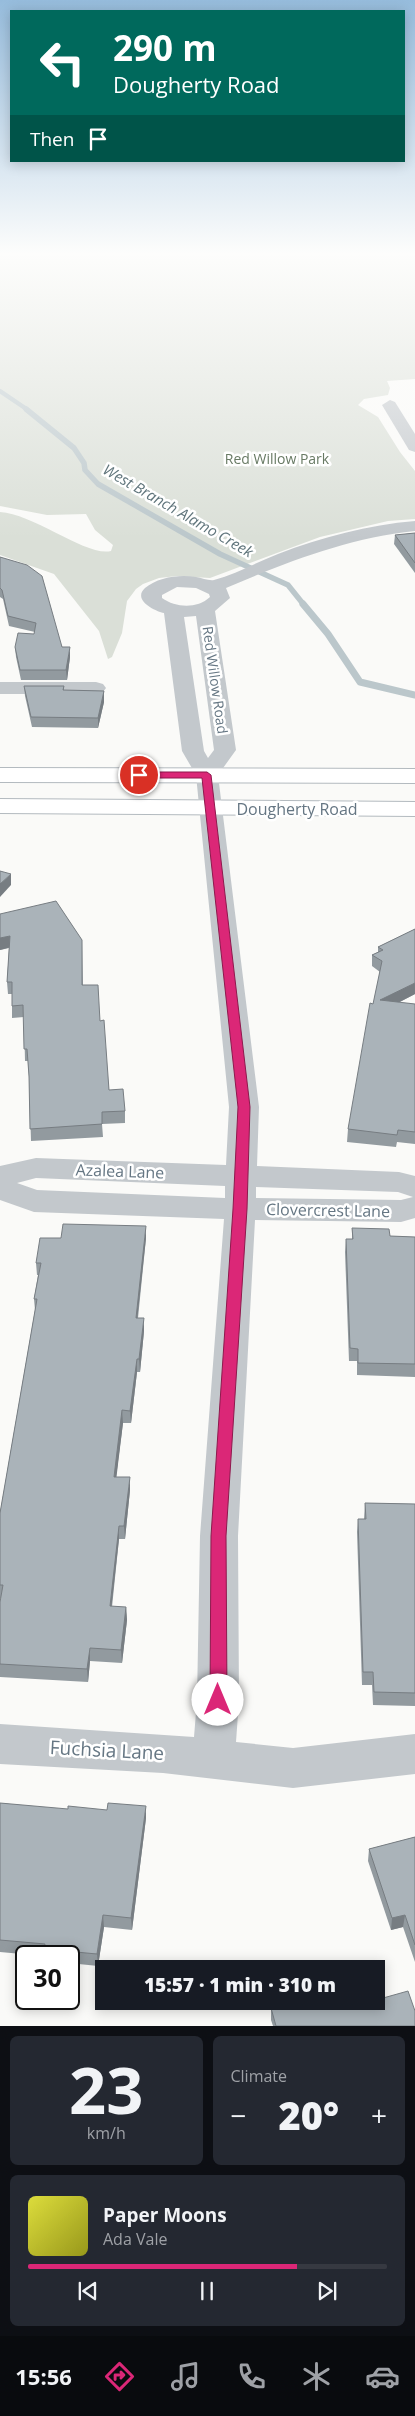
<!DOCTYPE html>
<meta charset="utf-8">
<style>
body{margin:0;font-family:"Open Sans",sans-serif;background:#242831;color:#f1f3f6;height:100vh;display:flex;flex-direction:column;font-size:19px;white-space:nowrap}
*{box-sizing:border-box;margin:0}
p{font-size:16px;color:#9ea1a6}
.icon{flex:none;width:28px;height:28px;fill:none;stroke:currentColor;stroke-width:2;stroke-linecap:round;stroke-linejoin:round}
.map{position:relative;height:2026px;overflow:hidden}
.drawer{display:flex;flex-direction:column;gap:10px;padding:10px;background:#0d0f14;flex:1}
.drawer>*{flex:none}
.hud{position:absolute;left:10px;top:10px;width:395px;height:152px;border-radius:0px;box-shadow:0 2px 12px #0003;background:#00695c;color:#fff;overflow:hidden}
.speed{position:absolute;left:15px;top:1945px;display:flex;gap:10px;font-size:25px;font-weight:700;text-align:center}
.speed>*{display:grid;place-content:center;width:65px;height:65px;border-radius:50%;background:#171b24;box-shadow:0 2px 12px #0003;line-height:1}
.speed .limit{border:2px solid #111;border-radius:8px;background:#fff;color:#111}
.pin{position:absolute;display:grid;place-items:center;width:42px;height:42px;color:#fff;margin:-21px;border:2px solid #fff;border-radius:50%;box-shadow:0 1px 5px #0007}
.me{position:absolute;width:55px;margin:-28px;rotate:0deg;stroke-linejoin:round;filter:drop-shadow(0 0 4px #0008)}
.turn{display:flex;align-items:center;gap:18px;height:105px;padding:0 20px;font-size:22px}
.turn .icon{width:65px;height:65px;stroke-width:2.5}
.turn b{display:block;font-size:35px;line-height:42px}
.then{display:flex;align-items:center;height:48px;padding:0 20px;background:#0003;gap:10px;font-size:19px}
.big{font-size:38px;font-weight:800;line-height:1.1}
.drawer .tile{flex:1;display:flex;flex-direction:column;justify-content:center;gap:8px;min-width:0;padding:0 18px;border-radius:8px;background:#242831}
.drawer .dial{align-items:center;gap:0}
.dial b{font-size:65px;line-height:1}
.song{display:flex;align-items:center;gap:15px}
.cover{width:60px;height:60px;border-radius:8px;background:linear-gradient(135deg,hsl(60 70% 55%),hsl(60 70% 35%))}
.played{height:5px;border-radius:2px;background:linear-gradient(90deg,#db2777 75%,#363941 75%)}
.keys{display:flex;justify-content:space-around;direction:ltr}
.heat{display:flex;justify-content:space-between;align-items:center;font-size:28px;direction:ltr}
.drawer .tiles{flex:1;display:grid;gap:10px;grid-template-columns:1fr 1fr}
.tile:last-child{grid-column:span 2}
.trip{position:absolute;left:95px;top:1960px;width:290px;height:50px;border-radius:0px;background:#171b24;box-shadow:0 2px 12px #0003;font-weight:800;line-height:50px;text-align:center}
.tab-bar{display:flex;height:80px;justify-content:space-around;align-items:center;background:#090b0e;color:#9ea1a6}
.tab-bar .icon{width:35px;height:35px}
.tab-bar .on{color:#db2777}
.tab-bar b{font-size:22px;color:#f1f3f6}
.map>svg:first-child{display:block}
.green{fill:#dadfd7}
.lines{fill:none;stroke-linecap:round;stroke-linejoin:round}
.stream-far2{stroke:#bbc7cb;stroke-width:4.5}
.stream-far1{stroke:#bbc7cb;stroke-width:5.5}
.stream{stroke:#bbc7cb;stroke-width:7}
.secondary-casing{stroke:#b3babf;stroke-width:2}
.street{fill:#c3c8cc;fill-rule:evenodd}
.secondary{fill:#fff;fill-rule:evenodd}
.wall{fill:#929a9f}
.shaded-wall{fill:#777d82}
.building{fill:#aab3b9;stroke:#777d82}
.route{fill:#db2777;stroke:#8e194d}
.labels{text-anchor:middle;stroke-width:5;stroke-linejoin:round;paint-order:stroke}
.far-park-label{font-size:14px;fill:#687a64;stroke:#fff}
.far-street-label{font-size:14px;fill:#657683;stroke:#fff}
.far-water-label{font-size:15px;font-style:italic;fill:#60757c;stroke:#fff}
.street-label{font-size:16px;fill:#657683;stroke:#fff}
.near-street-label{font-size:19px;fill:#657683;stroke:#fff}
</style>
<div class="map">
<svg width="415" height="2026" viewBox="0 0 415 2026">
<rect width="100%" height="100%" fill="#fafaf8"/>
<path class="green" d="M0,255H415V379L387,381L390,388L388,395L364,399L358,405L378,417L400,452L415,471V519L388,521L320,537L210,578L177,576L159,578L143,584L136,589L127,601L122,633L112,657L108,659L99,631L54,574L0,555V512C34,514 87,557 111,551L113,545L95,530L86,514L47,515L0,506Z"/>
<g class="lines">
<polyline class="stream-far2" points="0,391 28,410"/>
<polyline class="stream-far1" points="26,409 74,448 84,463 85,470 98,484 220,554 288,585 304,605"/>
<polyline class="stream" points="303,604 328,634 360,682 415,695"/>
<g class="secondary-casing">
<g id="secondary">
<polygon points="0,768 415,769 415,783 0,782"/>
<polygon points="0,799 415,802 415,816 0,813"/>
</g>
</g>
<g class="street">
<polygon points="390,400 395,402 415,434 415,452 409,450 382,405"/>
<path d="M415,521V531C348,538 287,562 226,588L230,598L215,611L236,750L218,775L259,1107L257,1166L399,1172L415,1176V1218L401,1222L255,1220L238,1536L239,1700L236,1742L293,1748L415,1734V1774L293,1788L163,1773L0,1764V1724L194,1737L197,1700L200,1536L224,1219L34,1212L0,1200V1166L36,1158L226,1165L229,1107L196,775L182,751L164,613C155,611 132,600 145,588C158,577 180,574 196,577C202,578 209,581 214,580C236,574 257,562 278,554C322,537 368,525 415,521ZM177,587L196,588L209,594L210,597C197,609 176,608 162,598V595ZM196,616L214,750L208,758L204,751L184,617ZM36,1178L225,1186V1198L37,1190L17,1183ZM256,1187L398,1192L413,1197L401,1200L256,1198Z"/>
<polygon points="0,682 96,682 103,684 106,688 103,692 96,694 0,694"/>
</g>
<use href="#secondary" class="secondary"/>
</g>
<g class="wall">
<polygon points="415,533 415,573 394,544 395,535"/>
<polygon points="0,557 62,647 70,657 67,680 21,680 16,657 15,647 34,634 35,632 9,626 3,599 0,597"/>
<polygon points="24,686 64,686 64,690 104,691 104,702 98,728 32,727 25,696"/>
<polygon points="0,914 82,940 83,985 100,1021 109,1090 125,1111 125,1123 102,1124 103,1137 31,1141 29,1078 28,1061 25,1061 24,1017 12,1018 12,994 8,994 7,982 9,948 0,950"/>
<polygon points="415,929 415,994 398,1003 415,1004 415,1144 397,1142 396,1147 347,1142 348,1129 380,972 372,966 372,955 378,952 378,947"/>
<polygon points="352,1228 390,1236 415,1237 415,1377 357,1375 357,1361 349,1361 345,1252 346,1239 352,1239"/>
<polygon points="146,1238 138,1318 144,1331 140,1372 137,1372 131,1423 123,1423 116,1477 130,1490 125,1539 119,1539 112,1607 126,1607 127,1620 122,1663 90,1661 88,1682 0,1677 0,1602 1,1598 0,1598 0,1513 35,1310 34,1299 38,1275 37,1275 36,1263"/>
<polygon points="365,1503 415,1504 415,1706 373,1705 372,1685 362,1685 357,1532 358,1519 364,1519"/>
<polygon points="0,1803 146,1818 132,1930 104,1927 98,1966 69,1963 69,1956 44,1956 0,1952"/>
<polygon points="415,1837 415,1962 403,1927 391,1930 368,1861 369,1849"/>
<polygon points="352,2007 415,2026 273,2026 271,2020 271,2008"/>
</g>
<g class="shaded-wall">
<polygon points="70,647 70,657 67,680 66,670"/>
<polygon points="104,691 104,702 98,728 98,718"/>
<polygon points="11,874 11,885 0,897 0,884"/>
<polygon points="10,936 11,947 0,950 0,938"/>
<polygon points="415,983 415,994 380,1012 380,1000"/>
<polygon points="146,1226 146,1238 136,1330 136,1318"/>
<polygon points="144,1318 144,1331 140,1372 139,1359"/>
<polygon points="137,1359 137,1372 131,1423 130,1411"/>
<polygon points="122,1410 123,1423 115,1489 114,1477"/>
<polygon points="130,1477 130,1490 125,1539 124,1526"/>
<polygon points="119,1526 119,1539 110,1619 110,1606"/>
<polygon points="126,1607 127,1620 122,1663 121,1650"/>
<polygon points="90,1648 90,1661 88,1682 87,1669"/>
<polygon points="146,1806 146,1818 132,1930 131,1918"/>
<polygon points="103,1915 104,1927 98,1966 97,1954"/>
<polygon points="405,1915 403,1927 391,1930 392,1918"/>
</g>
<g class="building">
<polygon points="415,533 415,563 395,535"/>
<polygon points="0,557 27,565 42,576 62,647 70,647 66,670 20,670 15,647 18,633 34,634 36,623 8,616 2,590 0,588"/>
<polygon points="24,686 64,686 63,690 104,691 98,718 31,717"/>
<polygon points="0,871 11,874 0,884"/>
<polygon points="56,901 82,940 82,985 98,985 100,1021 104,1020 109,1090 123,1089 125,1111 102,1112 102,1124 30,1129 29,1076 27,1049 24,1049 23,1005 12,1006 12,982 7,982 10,936 0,938 0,914"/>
<polygon points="415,929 415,983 380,1000 415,1004 415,1132 398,1130 397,1135 348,1129 370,1003 373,1004 382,961 372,955 383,950 378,947"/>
<polygon points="63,1224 146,1226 136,1318 144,1318 139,1359 137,1359 130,1411 122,1410 114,1477 130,1477 124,1526 119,1526 110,1606 126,1607 121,1650 90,1648 87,1669 0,1664 0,1602 3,1585 0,1585 0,1513 37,1299 34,1299 41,1263 36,1263 40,1238 61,1238"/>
<polygon points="352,1228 389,1229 390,1236 415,1237 415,1364 358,1363 358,1349 350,1348 346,1239 353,1239"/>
<polygon points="365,1503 415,1504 415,1693 374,1692 373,1672 363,1672 358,1519 366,1519"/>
<polygon points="0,1803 68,1809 68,1806 107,1810 108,1803 146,1806 131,1918 103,1915 97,1954 44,1949 45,1944 0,1940"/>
<polygon points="415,1837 415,1945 405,1915 392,1918 369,1849"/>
<polygon points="408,1991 415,2011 415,2026 276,2026 271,2008 296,2001 350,2001 352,2007 372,2001 376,2001 376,2000"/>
</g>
<linearGradient id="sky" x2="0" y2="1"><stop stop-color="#96bcdc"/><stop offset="0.47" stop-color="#fdfdfc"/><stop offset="1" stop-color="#fdfdfc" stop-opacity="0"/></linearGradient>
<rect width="415" height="539" fill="url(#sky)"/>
<polygon class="route" points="207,772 211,775 250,1107 247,1209 226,1536 227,1700 224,1705 218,1708 212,1705 210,1700 211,1536 233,1209 238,1107 202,778 139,778 134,775 139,772"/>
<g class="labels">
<g class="far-park-label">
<text x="277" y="464">Red Willow Park</text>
</g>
<g class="far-street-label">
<text transform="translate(215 680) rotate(82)" y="5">Red Willow Road</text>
</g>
<g class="far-water-label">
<text transform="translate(178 511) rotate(30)" y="5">West Branch Alamo Creek</text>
</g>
<g class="street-label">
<text x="297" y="815">Dougherty Road</text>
<text transform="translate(120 1171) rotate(2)" y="6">Azalea Lane</text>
<text transform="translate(328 1210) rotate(1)" y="6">Clovercrest Lane</text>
</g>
<g class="near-street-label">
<text transform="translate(107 1750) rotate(3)" y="7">Fuchsia Lane</text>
</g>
</g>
</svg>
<div class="speed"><div class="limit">30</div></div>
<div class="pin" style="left:139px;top:775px;background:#d93025"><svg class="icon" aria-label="arrive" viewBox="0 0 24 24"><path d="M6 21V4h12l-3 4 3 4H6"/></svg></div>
<svg class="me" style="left:218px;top:1700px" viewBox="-20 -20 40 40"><circle r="19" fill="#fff"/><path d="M0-13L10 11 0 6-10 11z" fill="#db2777"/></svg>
<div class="trip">15:57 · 1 min · 310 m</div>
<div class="hud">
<div class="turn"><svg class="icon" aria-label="left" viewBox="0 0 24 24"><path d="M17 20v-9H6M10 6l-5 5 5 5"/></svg><div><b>290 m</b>Dougherty Road</div></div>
<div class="then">Then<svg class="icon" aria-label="arrive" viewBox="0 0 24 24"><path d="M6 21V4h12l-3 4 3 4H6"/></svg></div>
</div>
</div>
<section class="drawer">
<div class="tiles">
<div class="tile dial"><b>23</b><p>km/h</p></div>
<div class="tile"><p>Climate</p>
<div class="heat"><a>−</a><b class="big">20°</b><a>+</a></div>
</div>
<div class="tile">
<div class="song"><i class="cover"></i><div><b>Paper Moons</b><p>Ada Vale</p></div></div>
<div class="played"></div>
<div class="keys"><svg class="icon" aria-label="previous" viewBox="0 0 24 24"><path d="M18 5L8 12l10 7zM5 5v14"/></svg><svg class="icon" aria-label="pause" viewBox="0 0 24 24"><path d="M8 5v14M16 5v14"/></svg><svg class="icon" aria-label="next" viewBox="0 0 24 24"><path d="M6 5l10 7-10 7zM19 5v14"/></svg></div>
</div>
</div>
</section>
<nav class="tab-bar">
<b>15:56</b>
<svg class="icon on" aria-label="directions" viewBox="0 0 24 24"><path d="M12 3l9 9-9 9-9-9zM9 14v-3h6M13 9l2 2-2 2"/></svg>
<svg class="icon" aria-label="music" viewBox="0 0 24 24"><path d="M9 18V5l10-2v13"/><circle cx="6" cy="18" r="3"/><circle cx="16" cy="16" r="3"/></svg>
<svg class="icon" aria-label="phone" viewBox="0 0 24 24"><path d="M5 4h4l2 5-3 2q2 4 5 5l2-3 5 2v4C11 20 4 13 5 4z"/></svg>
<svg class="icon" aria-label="climate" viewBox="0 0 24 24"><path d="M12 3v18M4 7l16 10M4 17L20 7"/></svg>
<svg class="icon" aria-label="car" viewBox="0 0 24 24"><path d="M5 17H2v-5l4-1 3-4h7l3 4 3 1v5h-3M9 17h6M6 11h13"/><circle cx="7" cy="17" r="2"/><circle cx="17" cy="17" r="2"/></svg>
</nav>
